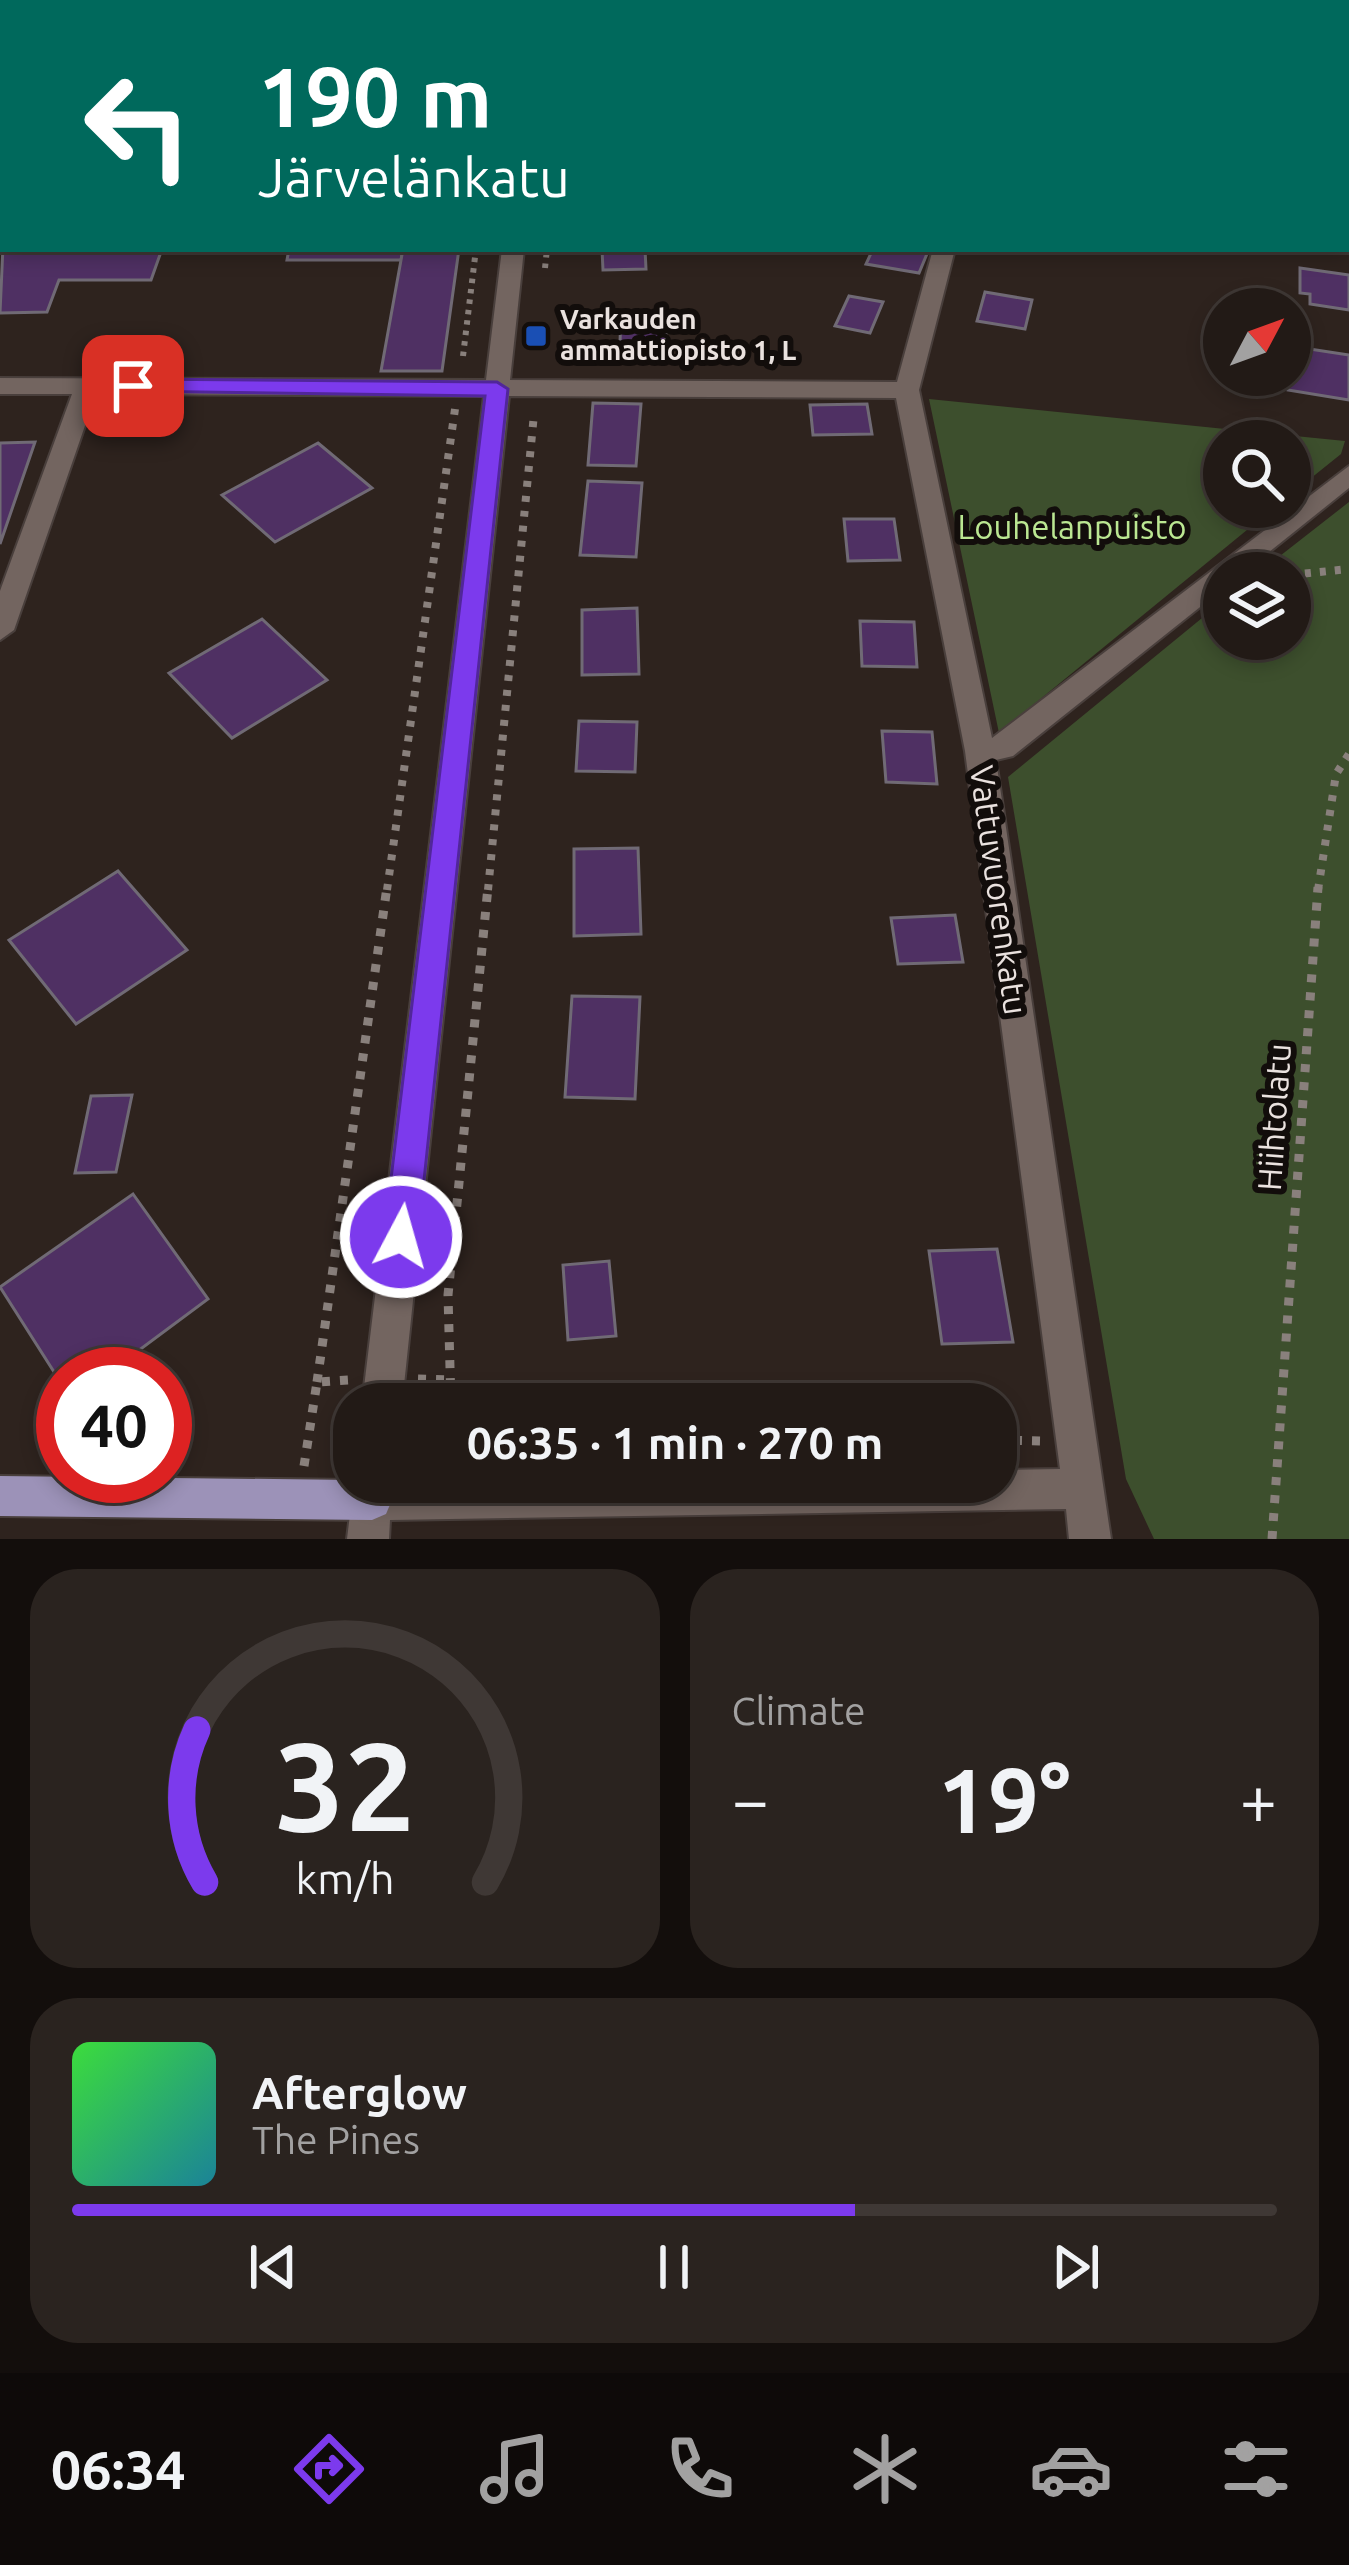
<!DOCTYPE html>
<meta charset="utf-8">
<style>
body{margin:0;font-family:Ubuntu,sans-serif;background:#2a231f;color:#f1f3f6;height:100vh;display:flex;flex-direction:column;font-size:45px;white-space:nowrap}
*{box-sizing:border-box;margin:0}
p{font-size:39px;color:#a2a1a1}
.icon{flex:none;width:66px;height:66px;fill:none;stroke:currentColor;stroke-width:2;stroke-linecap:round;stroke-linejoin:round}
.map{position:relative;height:1539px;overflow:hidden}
.panel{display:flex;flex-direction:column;gap:30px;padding:30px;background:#130e0c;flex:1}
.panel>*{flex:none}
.guide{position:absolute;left:0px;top:0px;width:1350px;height:252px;box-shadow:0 6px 18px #0003,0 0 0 3px #3f3835;background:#00695c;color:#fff;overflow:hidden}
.needle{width:78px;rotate:49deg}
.controls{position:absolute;left:1203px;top:288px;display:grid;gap:24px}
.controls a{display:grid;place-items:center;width:108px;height:108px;border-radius:50%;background:#221a16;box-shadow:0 6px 18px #0003,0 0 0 3px #3f3835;font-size:60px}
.speed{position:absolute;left:36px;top:1347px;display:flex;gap:24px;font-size:60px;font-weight:700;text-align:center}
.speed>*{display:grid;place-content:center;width:156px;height:156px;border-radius:50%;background:#221a16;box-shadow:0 6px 18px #0003,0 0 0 3px #3f3835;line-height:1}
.speed .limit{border:18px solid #d22;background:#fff;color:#111}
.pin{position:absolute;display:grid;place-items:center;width:102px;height:102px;color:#fff;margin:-51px;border-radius:24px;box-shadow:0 6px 18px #0006}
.me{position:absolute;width:132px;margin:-66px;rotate:6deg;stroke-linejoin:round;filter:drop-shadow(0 0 9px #0008)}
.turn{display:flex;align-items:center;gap:42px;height:252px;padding:0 60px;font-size:54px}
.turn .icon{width:156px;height:156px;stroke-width:2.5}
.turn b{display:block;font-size:84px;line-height:102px}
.big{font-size:90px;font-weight:600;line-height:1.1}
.panel .widget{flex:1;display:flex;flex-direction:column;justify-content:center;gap:18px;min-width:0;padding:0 42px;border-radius:48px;background:#2a231f}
.panel .dial{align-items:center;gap:0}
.dial svg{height:312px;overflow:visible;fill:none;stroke:#3f3835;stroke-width:7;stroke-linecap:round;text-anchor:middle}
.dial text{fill:#f1f3f6;stroke:none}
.song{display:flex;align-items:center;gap:36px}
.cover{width:144px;height:144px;border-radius:18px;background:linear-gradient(135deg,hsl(120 70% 55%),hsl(190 70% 35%))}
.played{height:12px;border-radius:6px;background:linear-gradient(90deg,#7c3aed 65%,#3f3835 65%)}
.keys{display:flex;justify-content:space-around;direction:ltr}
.heat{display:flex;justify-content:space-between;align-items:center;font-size:66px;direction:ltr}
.panel .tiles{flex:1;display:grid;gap:30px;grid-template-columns:1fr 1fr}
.widget:last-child{grid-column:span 2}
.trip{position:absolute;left:333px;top:1383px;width:684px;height:120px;border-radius:48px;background:#221a16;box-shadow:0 6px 18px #0003,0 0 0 3px #3f3835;font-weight:600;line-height:120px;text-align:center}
.tabs{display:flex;height:192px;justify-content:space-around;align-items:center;background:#0e0a09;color:#a2a1a1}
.tabs .icon{width:84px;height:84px}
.tabs .current{color:#7c3aed}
.tabs b{font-size:54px;color:#f1f3f6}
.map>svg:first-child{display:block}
.green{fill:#3d4f2d}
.building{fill:#4f3063;stroke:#706a75;stroke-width:3}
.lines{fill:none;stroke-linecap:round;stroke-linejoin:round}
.minor-casing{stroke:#493f3c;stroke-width:4}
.major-casing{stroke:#493f3c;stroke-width:4}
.path-far2{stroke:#89807c;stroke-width:6;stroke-dasharray:4.5 6;stroke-linecap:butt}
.path-far1{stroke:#89807c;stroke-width:8;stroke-dasharray:6 9;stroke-linecap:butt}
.path{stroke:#89807c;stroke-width:9;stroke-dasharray:8 10;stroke-linecap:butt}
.minor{fill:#736560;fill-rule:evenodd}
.major{fill:#9c92b8;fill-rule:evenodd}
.route{fill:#7c3aed;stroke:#51269a;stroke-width:3}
.transit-dot{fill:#1a4fb4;stroke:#120d0b;stroke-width:4.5}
.labels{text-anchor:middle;stroke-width:12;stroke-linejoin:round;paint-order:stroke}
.far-poi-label{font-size:27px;font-weight:bold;fill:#eae2df;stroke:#120d0b;text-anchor:start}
.park-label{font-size:33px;fill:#bbe792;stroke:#120d0b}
.street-label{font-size:33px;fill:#eae2df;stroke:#120d0b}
</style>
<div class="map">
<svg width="1349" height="1539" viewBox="0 0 1349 1539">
<rect width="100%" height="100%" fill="#2e231e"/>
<g class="green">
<polygon points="929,399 1345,441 1341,454 1290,495 1290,441 1224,441 1224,507 1275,507 999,733"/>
<polygon points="1349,502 1349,1539 1154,1539 1126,1479 1008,777 1224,600 1224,639 1290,639 1290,573 1258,573"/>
</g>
<g class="building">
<polygon points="183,0 498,0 181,3"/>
<polygon points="3,246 3,249 162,249 151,280 59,280 47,312 0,313"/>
<polygon points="289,249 403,249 401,260 287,260"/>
<polygon points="403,249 459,249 442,371 381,371"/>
<polygon points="602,249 645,249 646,269 603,270"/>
<polygon points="873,249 929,249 919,273 866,264"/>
<polygon points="1300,268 1349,275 1349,310 1310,304 1310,294 1300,293"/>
<polygon points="985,292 1032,300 1025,329 977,321"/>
<polygon points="849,296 883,302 870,333 835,326"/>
<polygon points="621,312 666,312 666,343 620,343"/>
<polygon points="1290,346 1349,355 1349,400 1288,390"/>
<polygon points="691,347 720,347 721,360 691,360"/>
<polygon points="593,403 641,404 636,466 588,465"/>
<polygon points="867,404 872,434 813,435 810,405"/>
<polygon points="35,442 0,544 0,443"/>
<polygon points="318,443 372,488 275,542 222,495"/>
<polygon points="588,481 642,483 636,557 580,555"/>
<polygon points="844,519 894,519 900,560 848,561"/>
<polygon points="637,608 639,674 582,675 582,610"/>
<polygon points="262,619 327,680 232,738 169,673"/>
<polygon points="860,621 914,622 917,667 862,666"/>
<polygon points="579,721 637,722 635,772 576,771"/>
<polygon points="882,731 932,732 937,784 886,782"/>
<polygon points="638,848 641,934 574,936 574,849"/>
<polygon points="118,871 187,950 76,1024 9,940"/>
<polygon points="955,915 963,962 898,964 891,918"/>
<polygon points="572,996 640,997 635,1099 565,1097"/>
<polygon points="132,1095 116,1172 75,1173 91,1096"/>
<polygon points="133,1194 208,1299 107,1374 63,1374 63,1386 0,1287"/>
<polygon points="997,1249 1013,1342 942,1344 929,1251"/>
<polygon points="609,1261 616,1336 568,1340 563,1265"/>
</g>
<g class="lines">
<g class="minor-casing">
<g id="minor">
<rect x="533" y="0" width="18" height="3"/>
<polygon points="502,249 524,249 510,380 897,382 933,249 955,249 919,390 992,738 1349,466 1349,488 1243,573 1224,573 1224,588 1013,756 996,760 1111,1539 1069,1539 1066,1509 390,1520 389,1539 347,1539 354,1482 996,1482 996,1470 1060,1469 965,751 896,398 509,396 402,1404 362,1404 484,396 96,394 14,630 0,640 0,591 72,394 0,394 0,378 486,380"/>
</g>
</g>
<g class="major-casing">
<polygon id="major" points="0,1476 354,1480 386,1486 392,1500 386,1514 372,1520 0,1516"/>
</g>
<g class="path-far2">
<polyline points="545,268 547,249"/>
<polyline points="463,356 476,249"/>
</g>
<g class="path-far1">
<polyline points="1290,575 1349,569"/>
<polyline points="387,890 455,409"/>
<polyline points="488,890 534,414"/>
<polyline points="1318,890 1336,774 1349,754"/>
</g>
<g class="path">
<polyline points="418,1379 450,1380"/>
<polyline points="317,1382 387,887"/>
<polyline points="451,1404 448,1295 488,887"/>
<polyline points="996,1440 1042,1441"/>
<polyline points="304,1466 317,1382 349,1380"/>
<polyline points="1272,1539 1318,887"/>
</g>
<use href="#minor" class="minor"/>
<use href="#major" class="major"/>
</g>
<polygon class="route" points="133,379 497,382 508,389 418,1237 413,1248 401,1253 389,1248 384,1237 485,396 125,391 122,386"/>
<rect class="transit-dot" x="524" y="324" width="24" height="24" rx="6"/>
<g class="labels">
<g class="far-poi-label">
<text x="560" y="329">Varkauden<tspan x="560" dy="31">ammattiopisto 1, L</tspan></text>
</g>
<g class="park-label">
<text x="1072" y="539">Louhelanpuisto</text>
</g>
<g class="street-label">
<text transform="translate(999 890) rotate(82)" y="12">Vattuvuorenkatu</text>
<text transform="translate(1274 1117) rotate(-86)" y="12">Hiihtolatu</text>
</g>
</g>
</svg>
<div class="controls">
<a><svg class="needle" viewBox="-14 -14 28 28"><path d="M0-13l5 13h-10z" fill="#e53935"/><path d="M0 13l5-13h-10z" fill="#a2a1a1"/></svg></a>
<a><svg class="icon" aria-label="search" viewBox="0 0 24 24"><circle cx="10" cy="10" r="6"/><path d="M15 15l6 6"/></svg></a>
<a><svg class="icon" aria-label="layers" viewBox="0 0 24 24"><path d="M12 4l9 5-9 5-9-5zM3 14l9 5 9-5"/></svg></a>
</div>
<div class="speed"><div class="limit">40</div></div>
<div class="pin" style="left:133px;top:386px;background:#d93025"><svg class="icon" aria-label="arrive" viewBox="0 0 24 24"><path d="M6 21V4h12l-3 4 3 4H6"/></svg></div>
<svg class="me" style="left:401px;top:1237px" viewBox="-20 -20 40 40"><circle r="17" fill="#7c3aed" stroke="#fff" stroke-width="3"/><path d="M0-11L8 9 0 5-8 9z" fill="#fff"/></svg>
<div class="trip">06:35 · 1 min · 270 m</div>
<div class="guide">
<div class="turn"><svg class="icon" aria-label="left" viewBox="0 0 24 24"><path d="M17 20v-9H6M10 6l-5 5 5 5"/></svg><div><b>190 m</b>Järvelänkatu</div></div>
</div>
</div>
<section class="panel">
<div class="tiles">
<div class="widget dial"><svg viewBox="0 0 100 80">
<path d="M14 69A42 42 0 1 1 86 69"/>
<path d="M14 69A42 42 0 0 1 12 30" stroke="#7c3aed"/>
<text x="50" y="56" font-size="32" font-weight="700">32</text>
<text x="50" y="72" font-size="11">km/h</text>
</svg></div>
<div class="widget"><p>Climate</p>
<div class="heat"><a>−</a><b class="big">19°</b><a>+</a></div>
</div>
<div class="widget">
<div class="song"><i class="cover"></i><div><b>Afterglow</b><p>The Pines</p></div></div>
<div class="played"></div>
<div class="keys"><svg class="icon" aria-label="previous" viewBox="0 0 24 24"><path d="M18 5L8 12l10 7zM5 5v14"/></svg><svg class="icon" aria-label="pause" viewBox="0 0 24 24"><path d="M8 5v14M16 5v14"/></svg><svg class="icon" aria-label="next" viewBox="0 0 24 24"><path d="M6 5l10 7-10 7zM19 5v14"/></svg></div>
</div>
</div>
</section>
<nav class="tabs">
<b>06:34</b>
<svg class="icon current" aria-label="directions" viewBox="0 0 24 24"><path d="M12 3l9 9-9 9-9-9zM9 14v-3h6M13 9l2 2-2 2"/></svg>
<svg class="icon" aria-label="music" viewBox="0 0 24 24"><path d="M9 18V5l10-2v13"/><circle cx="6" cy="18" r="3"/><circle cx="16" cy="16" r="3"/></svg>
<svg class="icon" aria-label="phone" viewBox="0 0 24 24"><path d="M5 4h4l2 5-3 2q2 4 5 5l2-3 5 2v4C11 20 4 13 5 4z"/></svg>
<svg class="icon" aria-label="climate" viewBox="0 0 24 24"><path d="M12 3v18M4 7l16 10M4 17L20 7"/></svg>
<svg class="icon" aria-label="car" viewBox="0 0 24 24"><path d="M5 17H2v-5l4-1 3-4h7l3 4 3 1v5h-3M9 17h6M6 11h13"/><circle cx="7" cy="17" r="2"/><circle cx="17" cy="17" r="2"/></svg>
<svg class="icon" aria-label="filters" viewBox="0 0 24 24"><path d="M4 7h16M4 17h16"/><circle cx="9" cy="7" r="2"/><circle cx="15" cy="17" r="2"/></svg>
</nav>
